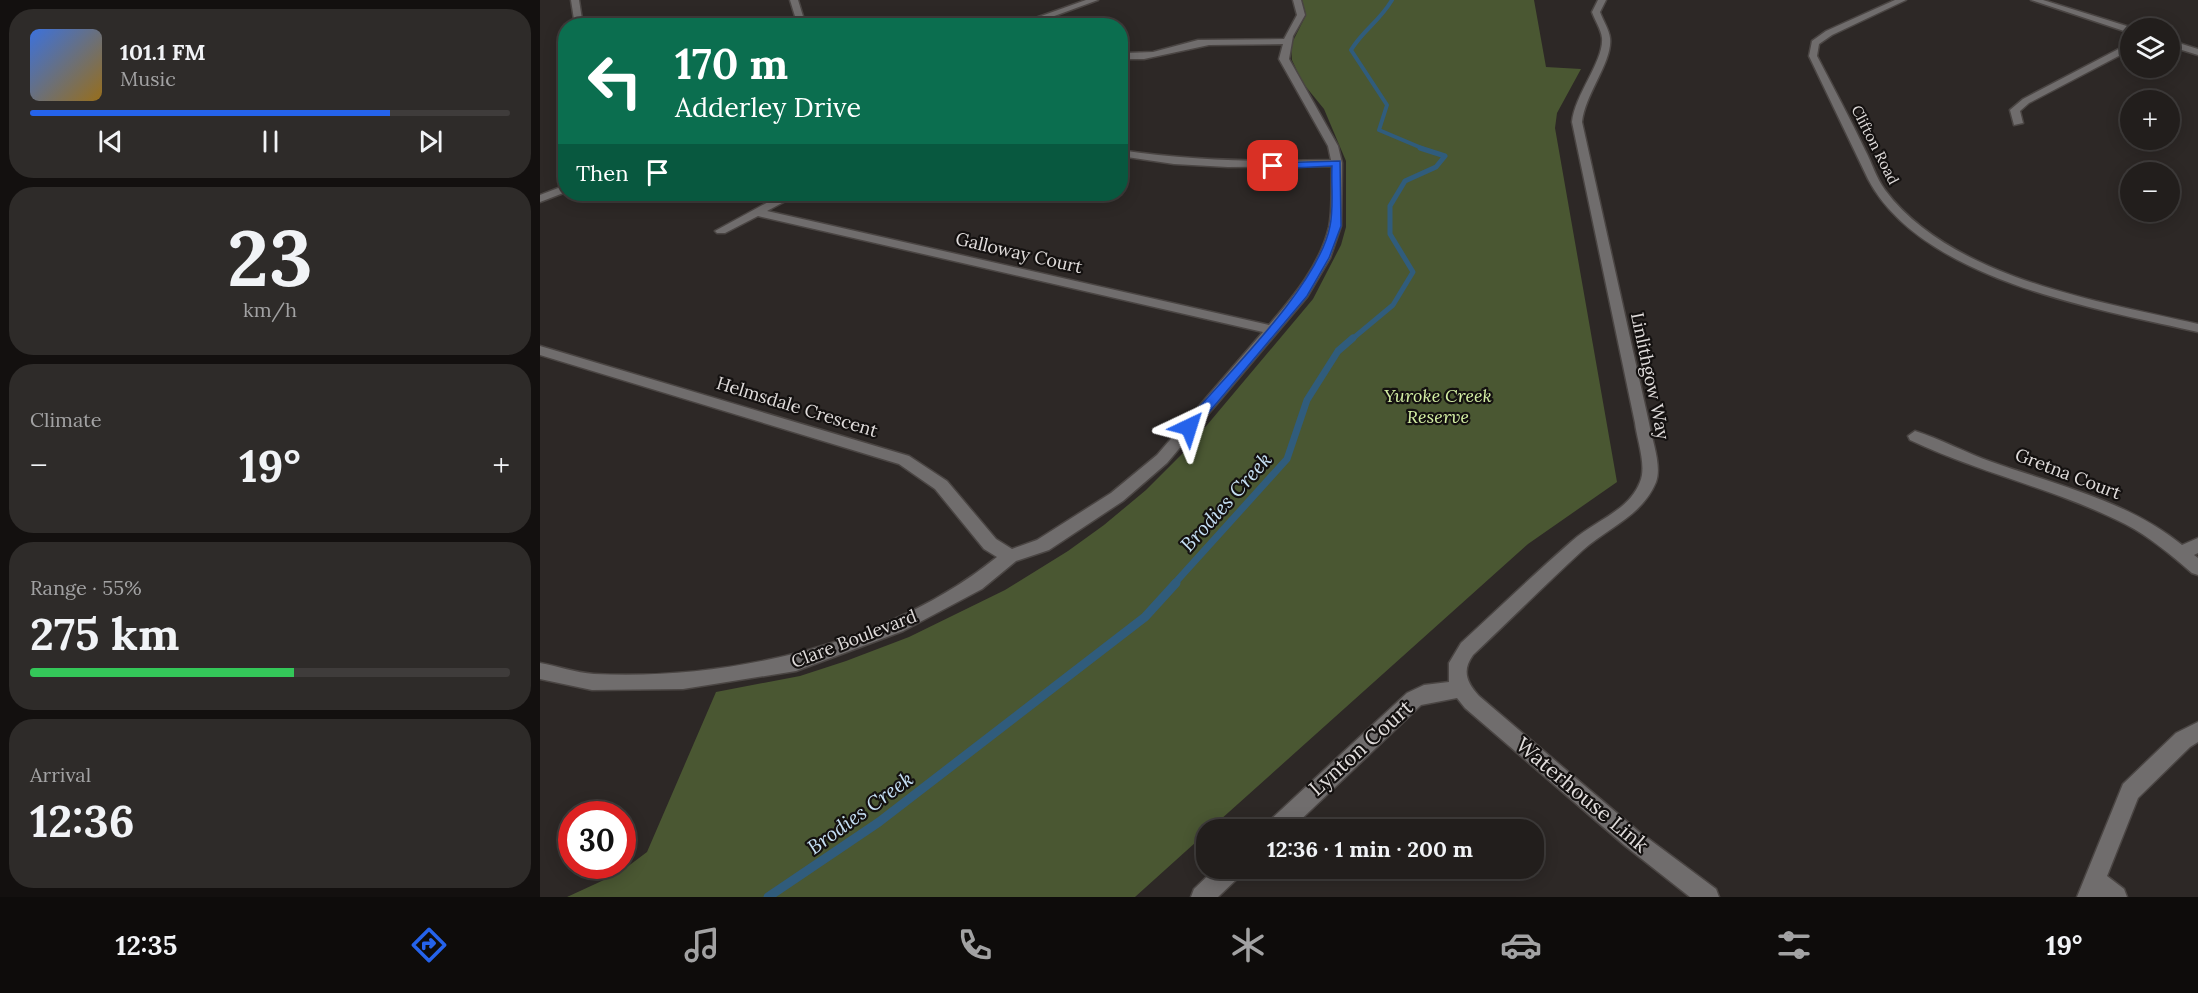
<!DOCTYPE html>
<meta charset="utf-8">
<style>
body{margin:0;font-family:Lora,serif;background:#2e2b29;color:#f1f3f6;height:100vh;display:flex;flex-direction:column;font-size:22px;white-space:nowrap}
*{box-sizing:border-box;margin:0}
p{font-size:20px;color:#a2a2a3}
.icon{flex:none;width:33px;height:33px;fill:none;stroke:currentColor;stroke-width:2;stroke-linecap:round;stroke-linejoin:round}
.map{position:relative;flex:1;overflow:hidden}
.sheet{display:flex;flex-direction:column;gap:9px;padding:9px;background:#13100f;width:540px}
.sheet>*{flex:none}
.banner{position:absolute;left:18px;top:18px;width:570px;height:183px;border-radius:24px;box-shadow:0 3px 15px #0003,0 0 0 2px #3f3c3b;background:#0b6e4f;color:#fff;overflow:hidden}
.controls{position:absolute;left:1580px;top:18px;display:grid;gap:12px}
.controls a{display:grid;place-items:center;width:60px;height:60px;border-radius:50%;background:#221e1c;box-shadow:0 3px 15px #0003,0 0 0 2px #3f3c3b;font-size:30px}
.speed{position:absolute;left:18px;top:801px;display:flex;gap:12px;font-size:30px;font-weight:700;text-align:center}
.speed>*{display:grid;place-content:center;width:78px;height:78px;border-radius:50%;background:#221e1c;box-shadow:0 3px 15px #0003,0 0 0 2px #3f3c3b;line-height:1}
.speed .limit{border:9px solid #d22;background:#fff;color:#111}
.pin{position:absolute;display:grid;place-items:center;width:51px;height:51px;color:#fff;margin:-26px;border-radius:12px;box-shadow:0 3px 9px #0006}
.me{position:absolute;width:66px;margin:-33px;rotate:41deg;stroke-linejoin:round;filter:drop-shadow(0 0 4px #0008)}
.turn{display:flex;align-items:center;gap:21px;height:126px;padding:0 18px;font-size:27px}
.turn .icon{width:78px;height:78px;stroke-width:2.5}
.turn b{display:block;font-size:42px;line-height:51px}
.then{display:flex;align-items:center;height:57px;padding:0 18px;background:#0003;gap:12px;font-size:22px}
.big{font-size:45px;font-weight:700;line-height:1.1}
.sheet .tile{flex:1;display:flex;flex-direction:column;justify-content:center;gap:9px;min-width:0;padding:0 21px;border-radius:24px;background:#2e2b29}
.sheet .dial{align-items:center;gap:0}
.dial b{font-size:78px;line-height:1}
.song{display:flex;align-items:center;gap:18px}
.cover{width:72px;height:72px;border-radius:9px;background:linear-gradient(135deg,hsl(220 70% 55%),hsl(40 70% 35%))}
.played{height:6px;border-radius:3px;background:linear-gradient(90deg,#2563eb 75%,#3f3c3b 75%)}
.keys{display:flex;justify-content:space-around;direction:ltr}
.heat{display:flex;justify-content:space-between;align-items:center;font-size:33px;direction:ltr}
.charge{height:9px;border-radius:4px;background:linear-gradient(90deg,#34c759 55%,#3f3c3b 0)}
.trip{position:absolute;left:656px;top:819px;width:348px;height:60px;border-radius:24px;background:#221e1c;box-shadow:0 3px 15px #0003,0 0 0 2px #3f3c3b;font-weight:700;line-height:60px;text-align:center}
.menu{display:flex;height:96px;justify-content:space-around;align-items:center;background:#0e0c0b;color:#a2a2a3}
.menu .icon{width:42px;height:42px}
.menu .current{color:#2563eb}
.menu b{font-size:27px;color:#f1f3f6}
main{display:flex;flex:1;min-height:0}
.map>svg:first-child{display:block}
.green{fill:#4a5732}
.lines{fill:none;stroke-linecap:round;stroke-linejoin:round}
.stream-far3{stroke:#305c7c;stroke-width:4}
.stream-far2{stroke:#305c7c;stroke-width:5}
.stream-far1{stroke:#305c7c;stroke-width:7}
.stream{stroke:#305c7c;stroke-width:9}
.minor-casing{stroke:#4a4543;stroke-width:3}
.minor{fill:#706d6d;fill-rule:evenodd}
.route{fill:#2563eb;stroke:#184099;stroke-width:1.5}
.labels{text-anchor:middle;stroke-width:4.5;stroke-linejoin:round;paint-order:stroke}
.far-street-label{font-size:15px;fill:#e0dcdb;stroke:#141110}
.street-label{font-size:18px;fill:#e0dcdb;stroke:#141110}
.park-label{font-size:18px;font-style:italic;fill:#d4efa4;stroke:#141110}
.water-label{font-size:20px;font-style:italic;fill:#c6e0f5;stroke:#141110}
.near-street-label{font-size:21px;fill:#e0dcdb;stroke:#141110}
</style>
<main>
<section class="sheet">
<div class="tile">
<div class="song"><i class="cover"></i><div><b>101.1 FM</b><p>Music</p></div></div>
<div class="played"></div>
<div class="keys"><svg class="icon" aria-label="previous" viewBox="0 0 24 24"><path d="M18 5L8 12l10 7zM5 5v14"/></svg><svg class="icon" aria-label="pause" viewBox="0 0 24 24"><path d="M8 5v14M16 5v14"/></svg><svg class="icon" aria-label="next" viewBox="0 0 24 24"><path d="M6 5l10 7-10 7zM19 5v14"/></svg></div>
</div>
<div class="tile dial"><b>23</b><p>km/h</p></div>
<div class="tile"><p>Climate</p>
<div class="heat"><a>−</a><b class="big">19°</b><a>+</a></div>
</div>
<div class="tile"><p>Range · 55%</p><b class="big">275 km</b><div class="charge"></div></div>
<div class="tile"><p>Arrival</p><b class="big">12:36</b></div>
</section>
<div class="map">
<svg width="1658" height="897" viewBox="0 0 1658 897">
<rect width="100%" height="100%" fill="#2d2826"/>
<polygon class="green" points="762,0 994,0 1006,67 1041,69 1017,113 1015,128 1077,482 988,544 670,829 666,830 666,833 595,897 27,897 79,873 107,852 176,692 260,676 306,661 369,637 465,590 528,551 564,525 606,490 646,450 773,299 801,245 806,227 806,161 784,109 762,82 752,60 751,45 766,15"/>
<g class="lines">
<path class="stream-far3" d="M852,0C839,22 824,29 811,50L847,105L839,130L884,149"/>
<polyline class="stream-far2" points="811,340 853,305 873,272 850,234 850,206 865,181 896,167 905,156 880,148"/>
<polyline class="stream-far1" points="634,584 747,459 767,400 798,351 813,338"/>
<polyline class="stream" points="228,897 339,822 605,617 636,583"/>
<g class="minor-casing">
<g id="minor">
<polygon points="31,0 39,0 43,26 35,26"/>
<polygon points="250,0 258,0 266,26 258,26"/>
<polygon points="546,0 558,0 487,26 473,26"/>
<path d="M753,0H761L765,15L753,36L749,59L798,146L802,163L801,226L790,258L767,297L627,463L583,501L509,550L476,561L442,589L363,631L256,671L143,689L52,690L0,679V663C17,666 36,673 54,674C190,681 351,643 457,557L444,549L395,489L359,464L0,355V346L369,456L407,481L456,539L472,549L497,540L571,493L617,455L723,332L218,216L185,233H177L175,231L243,194H254L253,197L227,211L729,325C754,296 780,265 789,227C793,208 791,186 792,166L688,167L634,164L580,156V150C651,161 720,162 791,160L788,146L739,59L743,44L669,45L604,59H586L582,56L586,53L613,52L658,40L744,39L757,15Z"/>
<path d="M1058,0H1066L1060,12C1063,21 1069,29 1070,38C1073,61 1045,94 1042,122L1109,423C1112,440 1122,466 1116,482C1102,516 1069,527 1043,550C1006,584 970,620 933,655C922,670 926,682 939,696L1098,831L1176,889L1179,897H1150L1084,845L925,708L917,698L881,705L750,830H724L727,823L867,693L884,685L909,682V663L921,643C958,609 994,574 1032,541C1054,521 1089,511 1100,482C1107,466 1097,440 1095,423L1032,122C1035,94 1064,61 1062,38C1061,29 1055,21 1052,12Z"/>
<path d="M1355,0H1366L1292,35L1279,44L1277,56C1293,87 1310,118 1325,150C1332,163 1336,178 1345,190C1411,278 1557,301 1658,324V332C1557,309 1381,280 1328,179L1269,56L1272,41L1286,31Z"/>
<polygon points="1491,0 1503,0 1593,28 1590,28 1590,33"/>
<polygon points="1629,40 1658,49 1658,55 1629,46"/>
<polygon points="1590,43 1590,50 1489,103 1480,111 1483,123 1474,125 1470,110 1483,99"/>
<polygon points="25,93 26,99 22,98 22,94"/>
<polygon points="26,185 26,192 0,202 0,195"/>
<path d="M1375,431C1401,439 1426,453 1452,462C1517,485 1588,501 1642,545L1658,538V553L1654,555L1658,558V575L1652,573C1631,555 1610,537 1585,524C1516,489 1439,473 1370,440L1368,436Z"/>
<polygon points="1658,722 1658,742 1650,747 1598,798 1567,876 1584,889 1587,897 1537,897 1583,784 1636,733"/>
<polygon points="676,868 703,868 700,876 678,897 651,897 654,889"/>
</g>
</g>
<use href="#minor" class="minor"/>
</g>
<path class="route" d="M800,161L801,226L789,258L767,296L654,430H645V423C685,376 779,285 790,226C794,207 791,185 792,166L733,169L728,166L733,163Z"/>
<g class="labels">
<g class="far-street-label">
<text transform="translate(1335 145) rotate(63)" y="5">Clifton Road</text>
</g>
<g class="street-label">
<text transform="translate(479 253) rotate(13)" y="6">Galloway Court</text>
<text transform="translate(1110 376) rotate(78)" y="6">Linlithgow Way</text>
<text transform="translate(257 407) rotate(17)" y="6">Helmsdale Crescent</text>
<text transform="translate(1528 474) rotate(21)" y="6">Gretna Court</text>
<text transform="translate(314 639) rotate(-21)" y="6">Clare Boulevard</text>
</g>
<g class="park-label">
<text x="898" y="402">Yuroke Creek<tspan x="898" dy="21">Reserve</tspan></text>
</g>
<g class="water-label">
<text transform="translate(686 502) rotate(-48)" y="7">Brodies Creek</text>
<text transform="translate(320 813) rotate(-36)" y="7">Brodies Creek</text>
</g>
<g class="near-street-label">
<text transform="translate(821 748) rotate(-42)" y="7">Lynton Court</text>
<text transform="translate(1042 795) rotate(40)" y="7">Waterhouse Link</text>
</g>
</g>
</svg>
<div class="controls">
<a><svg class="icon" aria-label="layers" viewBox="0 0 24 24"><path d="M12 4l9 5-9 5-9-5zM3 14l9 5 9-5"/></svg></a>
<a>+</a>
<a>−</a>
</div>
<div class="speed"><div class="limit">30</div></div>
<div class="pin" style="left:733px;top:166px;background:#d93025"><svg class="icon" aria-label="arrive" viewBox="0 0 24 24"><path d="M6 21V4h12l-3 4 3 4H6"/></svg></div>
<svg class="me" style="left:649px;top:427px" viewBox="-20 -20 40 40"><path d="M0-17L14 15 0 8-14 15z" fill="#2563eb" stroke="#fff" stroke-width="4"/></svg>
<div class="trip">12:36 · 1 min · 200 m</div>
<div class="banner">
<div class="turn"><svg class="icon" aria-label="left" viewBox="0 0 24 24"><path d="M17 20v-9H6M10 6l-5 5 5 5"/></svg><div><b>170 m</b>Adderley Drive</div></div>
<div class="then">Then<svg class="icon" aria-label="arrive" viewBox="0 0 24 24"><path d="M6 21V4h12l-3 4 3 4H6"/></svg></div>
</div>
</div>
</main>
<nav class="menu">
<b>12:35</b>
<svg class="icon current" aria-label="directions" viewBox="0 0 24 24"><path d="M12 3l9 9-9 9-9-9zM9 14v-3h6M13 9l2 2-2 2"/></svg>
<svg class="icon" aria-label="music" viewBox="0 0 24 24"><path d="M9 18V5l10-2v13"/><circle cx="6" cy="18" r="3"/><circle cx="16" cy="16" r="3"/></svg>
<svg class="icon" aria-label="phone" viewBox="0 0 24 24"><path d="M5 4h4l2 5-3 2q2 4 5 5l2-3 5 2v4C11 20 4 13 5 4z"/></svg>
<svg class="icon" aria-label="climate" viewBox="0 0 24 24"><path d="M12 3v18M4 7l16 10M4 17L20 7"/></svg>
<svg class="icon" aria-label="car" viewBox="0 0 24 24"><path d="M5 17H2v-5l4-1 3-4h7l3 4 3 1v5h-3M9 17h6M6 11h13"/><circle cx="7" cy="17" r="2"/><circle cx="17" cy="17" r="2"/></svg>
<svg class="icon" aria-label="filters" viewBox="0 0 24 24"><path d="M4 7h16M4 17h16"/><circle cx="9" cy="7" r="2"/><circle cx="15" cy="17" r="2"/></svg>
<b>19°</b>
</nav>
